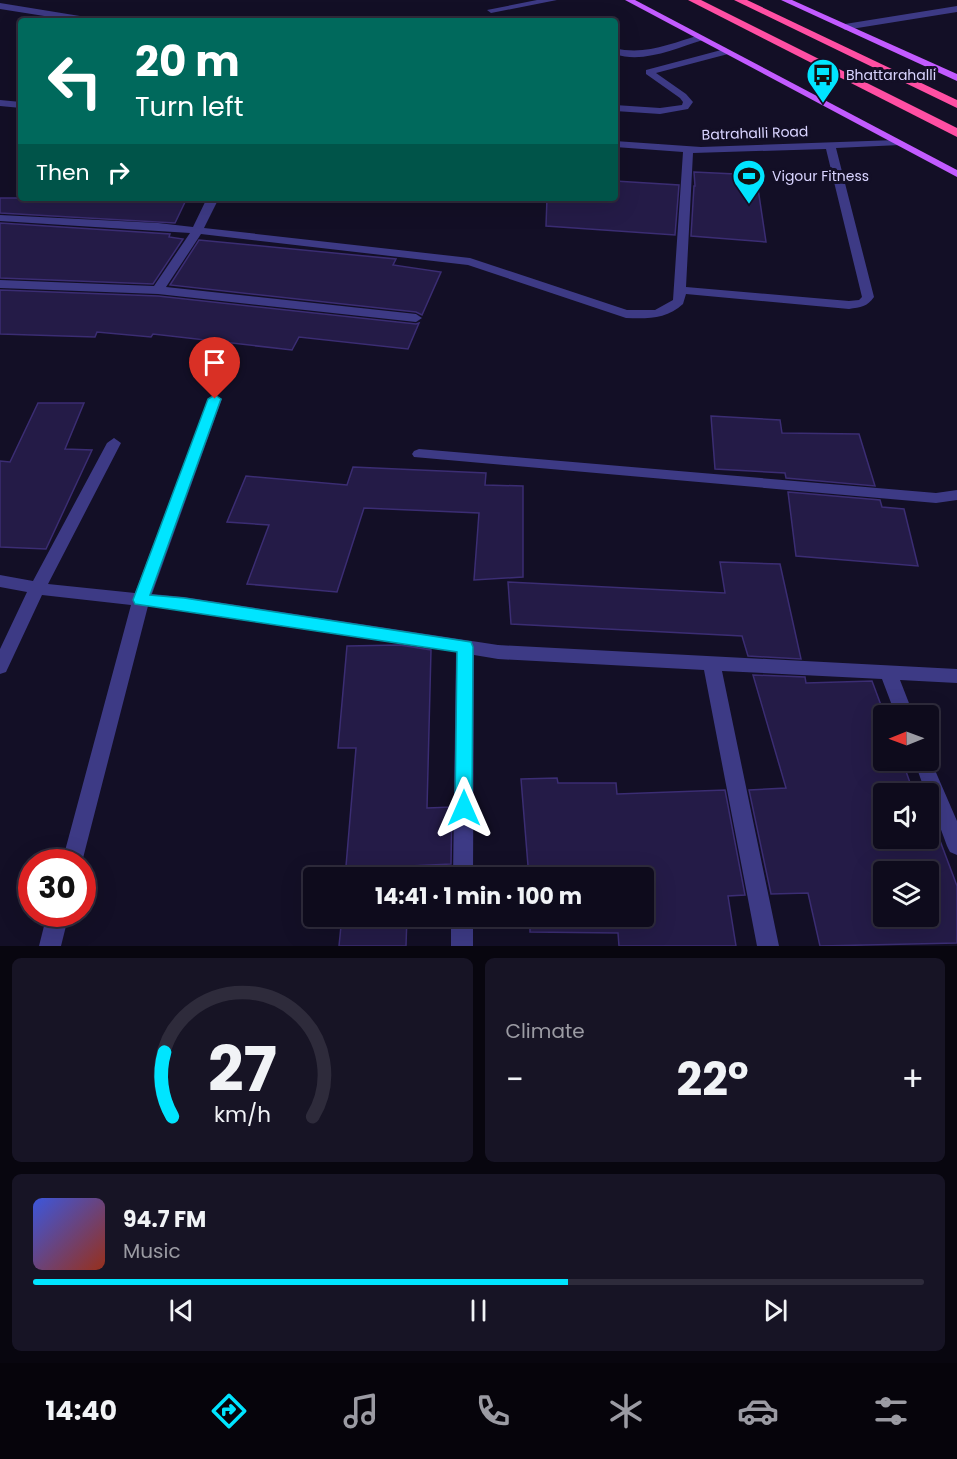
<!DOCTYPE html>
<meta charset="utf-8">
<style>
body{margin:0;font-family:Poppins,sans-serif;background:#171425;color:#f1f3f6;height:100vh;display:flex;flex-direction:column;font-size:22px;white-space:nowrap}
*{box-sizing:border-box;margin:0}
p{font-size:20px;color:#9b9ba3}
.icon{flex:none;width:33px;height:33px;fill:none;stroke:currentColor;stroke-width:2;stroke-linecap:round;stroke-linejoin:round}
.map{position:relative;height:946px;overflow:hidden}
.details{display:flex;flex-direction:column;gap:12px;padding:12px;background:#08060f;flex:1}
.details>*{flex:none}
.guide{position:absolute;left:18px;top:18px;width:600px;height:183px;border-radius:6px;box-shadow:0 6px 24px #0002,0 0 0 2px #2e2b3b;background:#00695c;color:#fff;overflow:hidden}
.needle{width:39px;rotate:269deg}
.tools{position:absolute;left:873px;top:705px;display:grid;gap:12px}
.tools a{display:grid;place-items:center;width:66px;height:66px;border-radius:6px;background:#0e0b1c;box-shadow:0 6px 24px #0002,0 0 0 2px #2e2b3b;font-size:30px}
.speed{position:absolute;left:18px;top:849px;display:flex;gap:12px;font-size:30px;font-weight:700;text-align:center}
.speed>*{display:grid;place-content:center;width:78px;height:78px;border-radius:50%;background:#0e0b1c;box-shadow:0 6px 24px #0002,0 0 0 2px #2e2b3b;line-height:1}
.speed .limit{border:9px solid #d22;background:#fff;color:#111}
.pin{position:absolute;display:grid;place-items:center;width:51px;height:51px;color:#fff;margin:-62px -26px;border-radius:50% 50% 50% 0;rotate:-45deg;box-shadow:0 0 6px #0007}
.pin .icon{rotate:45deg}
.me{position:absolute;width:66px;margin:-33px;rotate:0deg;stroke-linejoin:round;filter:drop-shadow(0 0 4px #0008)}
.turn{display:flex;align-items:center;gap:21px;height:126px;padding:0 18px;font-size:27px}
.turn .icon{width:78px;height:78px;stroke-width:2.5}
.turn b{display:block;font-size:42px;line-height:51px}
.then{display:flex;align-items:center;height:57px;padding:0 18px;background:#0003;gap:12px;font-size:22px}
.big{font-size:45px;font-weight:700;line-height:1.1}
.details .tile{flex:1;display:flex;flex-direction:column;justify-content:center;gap:9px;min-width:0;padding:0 21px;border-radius:9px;background:#171425}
.details .dial{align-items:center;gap:0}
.dial svg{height:156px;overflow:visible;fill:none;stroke:#2e2b3b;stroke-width:7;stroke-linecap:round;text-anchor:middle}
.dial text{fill:#f1f3f6;stroke:none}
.song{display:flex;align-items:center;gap:18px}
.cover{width:72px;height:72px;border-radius:9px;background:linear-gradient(135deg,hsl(230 70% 55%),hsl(10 70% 35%))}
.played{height:6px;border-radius:3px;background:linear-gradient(90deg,#00e5ff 60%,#2e2b3b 60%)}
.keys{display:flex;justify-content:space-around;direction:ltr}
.heat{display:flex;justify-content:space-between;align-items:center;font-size:33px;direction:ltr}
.details .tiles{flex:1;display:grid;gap:12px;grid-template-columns:1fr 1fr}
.tile:last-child{grid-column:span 2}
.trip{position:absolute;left:303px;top:867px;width:351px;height:60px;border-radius:6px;background:#0e0b1c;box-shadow:0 6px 24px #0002,0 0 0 2px #2e2b3b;font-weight:700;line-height:60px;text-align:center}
.menu{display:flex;height:96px;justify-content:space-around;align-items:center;background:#06040b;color:#9b9ba3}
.menu .icon{width:42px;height:42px}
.menu .current{color:#00e5ff}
.menu b{font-size:27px;color:#f1f3f6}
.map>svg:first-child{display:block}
.building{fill:#241b47;stroke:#3b2d73;stroke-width:1.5;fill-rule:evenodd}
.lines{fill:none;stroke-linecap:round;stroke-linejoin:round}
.minor{fill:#3d3a85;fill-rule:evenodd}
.major{fill:#c25bff;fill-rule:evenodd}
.highway{fill:#ff4fa3;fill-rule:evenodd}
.route{fill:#00e5ff;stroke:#0095a6;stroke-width:1.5}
.labels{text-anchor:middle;stroke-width:6;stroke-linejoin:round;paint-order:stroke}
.far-poi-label{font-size:14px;fill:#d9d4ff;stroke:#130f26;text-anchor:start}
.far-street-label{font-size:14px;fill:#d9d4ff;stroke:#130f26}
</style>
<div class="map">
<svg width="957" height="946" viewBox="0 0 957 946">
<rect width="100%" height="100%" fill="#130f26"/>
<g class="building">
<polygon points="694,172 756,175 766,242 691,236 694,186 695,186"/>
<polygon points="615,181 679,185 675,235 546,226 547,198 615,198"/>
<polygon points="0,198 90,198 186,200 175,223 0,213"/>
<polygon points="0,223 170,234 169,237 183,239 153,284 0,278"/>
<polygon points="199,240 396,259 393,265 441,272 422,315 416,312 170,285"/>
<polygon points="0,290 158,296 416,324 419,323 408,349 299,337 292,350 153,334 151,337 97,332 95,337 0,334"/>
<polygon points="38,403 84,403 65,449 92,450 46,549 0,547 0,461 10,462"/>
<polygon points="711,416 780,420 782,433 859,434 875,486 786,478 785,473 715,469"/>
<polygon points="353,467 486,473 485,485 523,486 523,577 474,580 479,513 364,508 337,592 247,584 269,525 227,522 246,476 347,485"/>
<polygon points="788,492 880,500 882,507 904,509 918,566 796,556"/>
<polygon points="720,562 780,564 801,659 748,656 742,636 511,624 508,582 725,593"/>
<polygon points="400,645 431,650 427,808 452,807 451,864 410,866 410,878 345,878 356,748 338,748 347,646"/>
<path d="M753,675L805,677L806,683L872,681L885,716L884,760H902L914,794H884V838H928V832L931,838H939L957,886V943L820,946L808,893L771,894L749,790L786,788ZM884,872H928V916H884Z"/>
<polygon points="557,778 558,783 616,783 617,794 725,790 745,895 728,896 736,946 619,946 618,933 530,932 530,916 644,916 644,878 529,878 521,779"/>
<polygon points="342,916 407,916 406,946 339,946"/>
</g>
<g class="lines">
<g class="minor">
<polygon points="537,0 557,0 491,13 487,10"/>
<polygon points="0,3 86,17 130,17 134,20 76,21 0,9"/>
<polygon points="957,6 957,12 845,30 841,27 845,24"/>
<path d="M700,35L704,38L703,40C676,48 643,64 615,54V48C644,56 672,43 700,35Z"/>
<polygon points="725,49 730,52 728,54 656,73 686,94 693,102 688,109 660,114 615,111 615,105 660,108 682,105 683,102 680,98 646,74 646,70"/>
<polygon points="0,100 21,102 21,108 0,106"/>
<path d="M896,140L901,143L900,145L836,148L874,297C867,307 861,307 849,309L686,294L683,304C667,319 647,319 626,318L468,265L201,234L166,287L416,314L422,318L416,322L158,294L0,288V280L154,286L190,233L0,221V215L158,223L193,227L207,198H219L204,228L470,258L627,310H655L673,300L683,152L615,147V141L701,147ZM826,149L862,297L859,300L849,301L686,287L693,153Z"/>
<polygon points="215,395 222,399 152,594 184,597 498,645 957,669 957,683 900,680 914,716 896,716 882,679 722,671 779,946 757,946 704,670 498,659 474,655 473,878 453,878 456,652 184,609 148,606 82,862 62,862 131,605 42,595 6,672 0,674 0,649 27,592 0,587 0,575 33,581 107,443 114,438 121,443 48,584 135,593 208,399"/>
<polygon points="419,449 936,493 957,490 957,500 936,503 414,457 412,454 414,451"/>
<polygon points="928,754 957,821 957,855 950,852 947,846 928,794 926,794 914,760 928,760"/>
<polygon points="47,914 69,914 61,946 39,946"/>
<rect x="451" y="916" width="22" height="30"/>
</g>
<g class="major">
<polygon points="625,0 635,0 957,170 957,177"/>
<polygon points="781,0 792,0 957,74 957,81"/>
</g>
<g class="highway">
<polygon points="688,0 701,0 957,128 957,137"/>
<polygon points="734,0 747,0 957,100 957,108"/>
</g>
</g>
<polygon class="route" points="215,395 221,399 150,595 184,598 471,642 473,647 472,808 470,814 464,816 457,814 455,808 457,652 135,604 133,600 208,399"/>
<defs>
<g id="bus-pin" transform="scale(1.725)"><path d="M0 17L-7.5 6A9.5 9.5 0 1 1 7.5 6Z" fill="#00e5ff" stroke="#130f26"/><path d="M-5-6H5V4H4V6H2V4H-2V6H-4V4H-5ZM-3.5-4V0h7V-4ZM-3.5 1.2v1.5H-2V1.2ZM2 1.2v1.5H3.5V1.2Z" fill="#111"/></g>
<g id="stadium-pin" transform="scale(1.725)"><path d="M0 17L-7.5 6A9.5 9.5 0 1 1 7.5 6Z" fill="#00e5ff" stroke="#130f26"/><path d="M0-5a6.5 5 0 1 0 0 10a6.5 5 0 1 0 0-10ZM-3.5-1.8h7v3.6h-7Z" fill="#111"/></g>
</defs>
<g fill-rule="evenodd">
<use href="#bus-pin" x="823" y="75"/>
<use href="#stadium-pin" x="749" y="176"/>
</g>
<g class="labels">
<g class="far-poi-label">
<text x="846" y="80">Bhattarahalli</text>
<text x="772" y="181">Vigour Fitness</text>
</g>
<g class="far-street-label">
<text transform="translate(755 133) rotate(-2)" y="5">Batrahalli Road</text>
</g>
</g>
</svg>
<div class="tools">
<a><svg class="needle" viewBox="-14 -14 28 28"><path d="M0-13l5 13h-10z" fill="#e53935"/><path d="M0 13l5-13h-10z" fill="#9b9ba3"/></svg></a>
<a><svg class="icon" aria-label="sound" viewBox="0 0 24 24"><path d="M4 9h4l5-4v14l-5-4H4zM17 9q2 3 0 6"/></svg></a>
<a><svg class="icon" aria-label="layers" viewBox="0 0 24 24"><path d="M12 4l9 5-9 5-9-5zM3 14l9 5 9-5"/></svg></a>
</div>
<div class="speed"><div class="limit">30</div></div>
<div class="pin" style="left:215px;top:399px;background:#d93025"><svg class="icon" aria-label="arrive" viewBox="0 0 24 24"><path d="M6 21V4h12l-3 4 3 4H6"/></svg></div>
<svg class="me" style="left:464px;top:808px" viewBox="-20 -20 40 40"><path d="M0-17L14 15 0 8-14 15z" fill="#00e5ff" stroke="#fff" stroke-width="4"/></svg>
<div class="trip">14:41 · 1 min · 100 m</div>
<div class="guide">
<div class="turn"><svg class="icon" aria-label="left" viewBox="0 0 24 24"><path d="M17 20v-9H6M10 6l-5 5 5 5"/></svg><div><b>20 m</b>Turn left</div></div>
<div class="then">Then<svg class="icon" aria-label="right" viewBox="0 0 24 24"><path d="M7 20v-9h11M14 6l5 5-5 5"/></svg></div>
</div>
</div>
<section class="details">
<div class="tiles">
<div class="tile dial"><svg viewBox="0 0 100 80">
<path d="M14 69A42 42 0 1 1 86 69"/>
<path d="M14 69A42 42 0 0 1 10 36" stroke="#00e5ff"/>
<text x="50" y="56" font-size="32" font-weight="700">27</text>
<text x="50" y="72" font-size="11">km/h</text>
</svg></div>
<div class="tile"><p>Climate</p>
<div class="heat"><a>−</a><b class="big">22°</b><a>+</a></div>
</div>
<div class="tile">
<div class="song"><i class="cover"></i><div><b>94.7 FM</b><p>Music</p></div></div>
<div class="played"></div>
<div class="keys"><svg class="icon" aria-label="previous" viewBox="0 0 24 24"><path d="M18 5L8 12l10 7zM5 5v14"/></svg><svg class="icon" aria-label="pause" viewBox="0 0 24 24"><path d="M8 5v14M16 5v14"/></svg><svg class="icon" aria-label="next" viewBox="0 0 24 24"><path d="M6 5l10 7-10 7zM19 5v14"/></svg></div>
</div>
</div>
</section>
<nav class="menu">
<b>14:40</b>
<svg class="icon current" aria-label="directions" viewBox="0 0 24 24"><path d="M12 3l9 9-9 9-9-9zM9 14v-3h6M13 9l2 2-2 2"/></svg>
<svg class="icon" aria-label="music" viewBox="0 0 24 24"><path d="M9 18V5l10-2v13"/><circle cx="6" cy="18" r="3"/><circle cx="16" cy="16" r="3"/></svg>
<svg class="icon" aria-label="phone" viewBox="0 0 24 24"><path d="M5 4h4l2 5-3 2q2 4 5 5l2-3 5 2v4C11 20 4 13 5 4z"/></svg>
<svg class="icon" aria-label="climate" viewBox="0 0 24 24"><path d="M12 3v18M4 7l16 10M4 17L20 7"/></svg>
<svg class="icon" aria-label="car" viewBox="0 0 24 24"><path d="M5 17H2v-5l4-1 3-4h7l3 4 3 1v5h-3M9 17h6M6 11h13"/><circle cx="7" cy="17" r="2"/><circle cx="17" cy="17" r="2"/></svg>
<svg class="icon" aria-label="filters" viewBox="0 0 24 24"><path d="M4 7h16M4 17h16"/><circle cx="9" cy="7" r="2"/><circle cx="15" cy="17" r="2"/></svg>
</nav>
